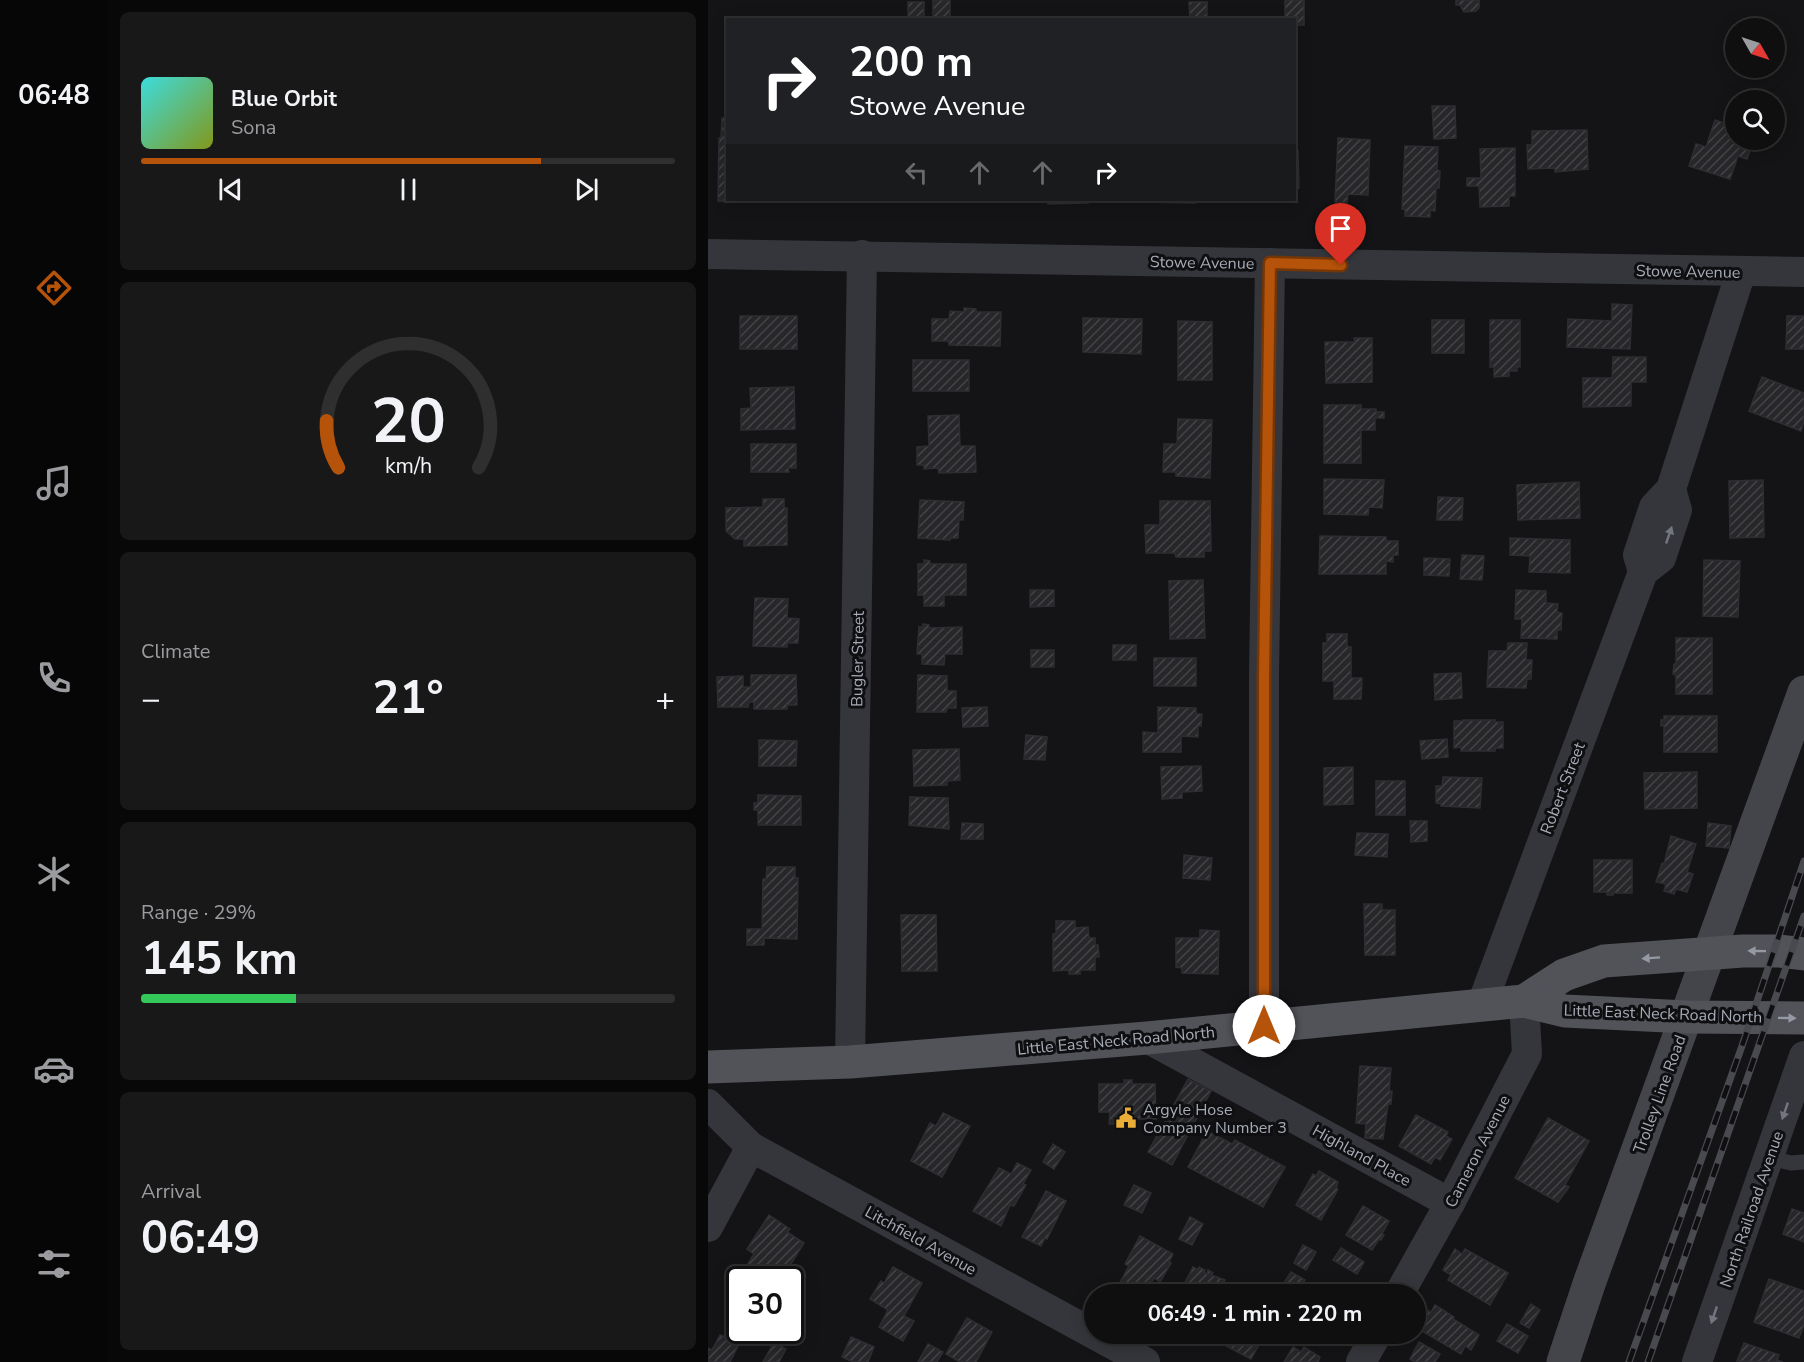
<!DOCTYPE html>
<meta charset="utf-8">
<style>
body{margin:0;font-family:"Nunito Sans",sans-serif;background:#181819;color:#f1f3f6;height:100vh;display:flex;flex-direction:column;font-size:22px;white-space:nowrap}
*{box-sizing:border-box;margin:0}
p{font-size:20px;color:#9b9c9f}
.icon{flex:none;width:33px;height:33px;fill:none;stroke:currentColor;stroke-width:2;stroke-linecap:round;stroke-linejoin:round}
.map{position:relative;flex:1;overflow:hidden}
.details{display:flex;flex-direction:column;gap:12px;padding:12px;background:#080809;width:600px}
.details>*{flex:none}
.banner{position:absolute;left:18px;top:18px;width:570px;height:183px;border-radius:0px;box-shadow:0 3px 15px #0003,0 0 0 2px #2f2f30;background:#202124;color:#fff;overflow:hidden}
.needle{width:39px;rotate:129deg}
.controls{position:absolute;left:1017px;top:18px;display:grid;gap:12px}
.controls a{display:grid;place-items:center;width:60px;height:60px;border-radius:50%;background:#0f0f10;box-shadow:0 3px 15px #0003,0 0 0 2px #2f2f30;font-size:30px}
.speed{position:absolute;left:18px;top:1266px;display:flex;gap:12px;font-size:30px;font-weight:700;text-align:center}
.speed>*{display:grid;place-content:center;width:78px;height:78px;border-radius:50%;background:#0f0f10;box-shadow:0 3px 15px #0003,0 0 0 2px #2f2f30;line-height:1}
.speed .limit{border:3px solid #111;border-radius:9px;background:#fff;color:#111}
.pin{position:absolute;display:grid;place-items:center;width:51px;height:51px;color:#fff;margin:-62px -26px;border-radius:50% 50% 50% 0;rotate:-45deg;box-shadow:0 0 6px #0007}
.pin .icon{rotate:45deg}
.me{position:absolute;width:66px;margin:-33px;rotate:0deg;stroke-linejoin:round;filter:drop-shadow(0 0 4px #0008)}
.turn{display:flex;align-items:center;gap:21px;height:126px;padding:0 24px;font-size:27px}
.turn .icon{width:78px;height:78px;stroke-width:2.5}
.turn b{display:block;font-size:42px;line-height:51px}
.lanes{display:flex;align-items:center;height:57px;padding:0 24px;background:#0003;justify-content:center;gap:30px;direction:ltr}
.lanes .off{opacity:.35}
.big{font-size:45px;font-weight:700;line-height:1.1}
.details .widget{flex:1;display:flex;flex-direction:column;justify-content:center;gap:9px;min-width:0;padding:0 21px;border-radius:9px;background:#181819}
.details .dial{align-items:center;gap:0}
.dial svg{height:156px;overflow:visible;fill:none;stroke:#2f2f30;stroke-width:7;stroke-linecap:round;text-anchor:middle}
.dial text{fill:#f1f3f6;stroke:none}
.song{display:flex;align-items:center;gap:18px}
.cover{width:72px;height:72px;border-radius:9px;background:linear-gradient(135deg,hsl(180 70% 55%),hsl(70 70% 35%))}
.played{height:6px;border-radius:3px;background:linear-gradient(90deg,#b45309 75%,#2f2f30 75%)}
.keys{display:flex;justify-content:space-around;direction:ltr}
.heat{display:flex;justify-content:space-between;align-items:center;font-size:33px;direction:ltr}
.charge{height:9px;border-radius:4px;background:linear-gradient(90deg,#34c759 29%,#2f2f30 0)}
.trip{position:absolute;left:376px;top:1284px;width:342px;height:60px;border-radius:30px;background:#0f0f10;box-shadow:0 3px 15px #0003,0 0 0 2px #2f2f30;font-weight:700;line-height:60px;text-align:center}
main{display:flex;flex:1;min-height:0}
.menu{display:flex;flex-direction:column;width:108px;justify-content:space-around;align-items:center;background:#060606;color:#9b9c9f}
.menu .icon{width:42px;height:42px}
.menu .current{color:#b45309}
.menu b{font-size:27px;color:#f1f3f6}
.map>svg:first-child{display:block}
.building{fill:url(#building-hatch);stroke:#2e2e32;stroke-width:1.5}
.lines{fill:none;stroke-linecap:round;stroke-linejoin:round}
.service{stroke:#35363b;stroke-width:15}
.minor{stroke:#35363b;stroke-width:30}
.secondary{stroke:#43454b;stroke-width:33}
.primary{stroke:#515359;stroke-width:33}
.rail-casing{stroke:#484a50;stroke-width:7}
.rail{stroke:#0f0f11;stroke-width:4.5;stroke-dasharray:14;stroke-linecap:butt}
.oneway{fill:#73767f}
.oneway2{fill:#9599a3}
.route-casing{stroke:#753606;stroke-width:15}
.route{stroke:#b45309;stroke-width:10}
.labels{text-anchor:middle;stroke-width:6;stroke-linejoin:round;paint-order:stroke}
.street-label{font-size:16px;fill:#a6abb6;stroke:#0f0f11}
.poi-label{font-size:16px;fill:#a6abb6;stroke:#0f0f11;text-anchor:start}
</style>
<main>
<nav class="menu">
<b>06:48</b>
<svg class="icon current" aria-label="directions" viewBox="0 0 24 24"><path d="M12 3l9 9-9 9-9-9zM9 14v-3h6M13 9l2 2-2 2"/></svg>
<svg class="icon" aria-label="music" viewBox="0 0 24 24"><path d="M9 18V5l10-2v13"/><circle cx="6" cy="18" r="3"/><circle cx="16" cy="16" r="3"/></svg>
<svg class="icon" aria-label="phone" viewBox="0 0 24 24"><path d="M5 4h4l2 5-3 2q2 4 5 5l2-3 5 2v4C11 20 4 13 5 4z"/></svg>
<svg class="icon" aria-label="climate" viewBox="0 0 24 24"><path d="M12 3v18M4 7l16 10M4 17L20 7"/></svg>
<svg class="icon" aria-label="car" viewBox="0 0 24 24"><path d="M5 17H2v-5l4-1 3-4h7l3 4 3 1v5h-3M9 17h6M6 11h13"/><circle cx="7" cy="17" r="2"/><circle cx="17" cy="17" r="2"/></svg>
<svg class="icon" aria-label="filters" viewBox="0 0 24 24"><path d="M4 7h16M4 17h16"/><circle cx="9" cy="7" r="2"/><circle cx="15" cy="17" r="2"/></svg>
</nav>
<section class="details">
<div class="widget">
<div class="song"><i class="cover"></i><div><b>Blue Orbit</b><p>Sona</p></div></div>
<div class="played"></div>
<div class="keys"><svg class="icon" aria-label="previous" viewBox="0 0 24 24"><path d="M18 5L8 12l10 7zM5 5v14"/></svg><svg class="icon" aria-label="pause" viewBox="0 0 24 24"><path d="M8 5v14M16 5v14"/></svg><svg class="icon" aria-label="next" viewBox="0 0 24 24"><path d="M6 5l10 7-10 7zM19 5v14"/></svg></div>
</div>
<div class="widget dial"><svg viewBox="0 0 100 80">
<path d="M14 69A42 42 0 1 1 86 69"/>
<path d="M14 69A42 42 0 0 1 8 45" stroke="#b45309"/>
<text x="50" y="56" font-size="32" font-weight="700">20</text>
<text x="50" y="72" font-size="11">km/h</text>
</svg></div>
<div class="widget"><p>Climate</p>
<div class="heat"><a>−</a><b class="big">21°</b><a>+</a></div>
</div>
<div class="widget"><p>Range · 29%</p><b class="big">145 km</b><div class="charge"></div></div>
<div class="widget"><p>Arrival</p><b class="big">06:49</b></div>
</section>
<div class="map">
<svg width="1096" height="1362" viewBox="0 0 1096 1362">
<defs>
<pattern id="building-hatch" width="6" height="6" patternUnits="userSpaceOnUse" patternTransform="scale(1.5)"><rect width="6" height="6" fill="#27272a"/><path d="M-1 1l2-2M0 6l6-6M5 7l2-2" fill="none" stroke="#434447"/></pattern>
</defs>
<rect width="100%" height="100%" fill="#141416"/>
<g class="building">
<polygon points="225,0 242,0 242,17 240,20 225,20"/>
<polygon points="577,0 596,0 596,25 586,25 586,20 577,20"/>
<polygon points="748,0 771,0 771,8 768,11 756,12 752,5 748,5"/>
<rect x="200" y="2" width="16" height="18"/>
<polygon points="481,2 499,2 499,20 482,20"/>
<polygon points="724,106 747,106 748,138 726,139"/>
<polygon points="14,118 20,118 20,200 41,201 10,201 11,138 13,138"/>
<polygon points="1007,120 1028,127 1028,140 1046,140 1039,159 1030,156 1022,179 981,166 988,144 998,147"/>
<polygon points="879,130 880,169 847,172 847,168 820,169 819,145 824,145 824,131"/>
<polygon points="630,138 662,140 660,195 640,194 639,203 627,202"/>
<polygon points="697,146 730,147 729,170 732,171 731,188 728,188 727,211 722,210 722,217 697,216 697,209 694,209"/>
<polygon points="807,148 807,196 801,196 801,206 772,207 771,186 759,186 759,178 773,178 772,149"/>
<polygon points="590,151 591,188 586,188 586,152"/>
<polygon points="340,200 380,200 380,203 340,204"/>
<polygon points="436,200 487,200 487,203 436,202"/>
<polygon points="904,304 924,305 922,349 859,347 860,319 904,321"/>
<polygon points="256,308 268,309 268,312 293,312 292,346 241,345 241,341 224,341 224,319 241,319 242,311 256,312"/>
<rect x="32" y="316" width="57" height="33"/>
<polygon points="1079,316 1096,316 1096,349 1078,349"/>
<polygon points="375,318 434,319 433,354 375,352"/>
<rect x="724" y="320" width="32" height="33"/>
<polygon points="782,320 812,320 812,367 809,366 809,371 801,371 801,376 786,377 786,367 782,367"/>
<polygon points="470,321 504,322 504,380 470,380"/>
<polygon points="646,338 664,338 664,382 618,383 617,342 647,342"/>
<polygon points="905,357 938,357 938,382 923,382 923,406 875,407 875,378 904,378"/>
<rect x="205" y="360" width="56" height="31"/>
<polygon points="1054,377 1096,393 1096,421 1093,431 1041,411"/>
<polygon points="86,387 87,429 33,430 33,409 43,408 42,388"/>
<polygon points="616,405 653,405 653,409 668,409 668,412 676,412 676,418 667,418 667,430 653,430 653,463 616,463"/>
<polygon points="251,415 252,446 267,446 268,472 231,473 230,468 216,469 216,465 209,465 209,447 221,446 220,416"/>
<polygon points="470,419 504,420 502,478 468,476 468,472 455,472 456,444 469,444"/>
<polygon points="43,444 88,444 88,468 80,468 81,472 43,472"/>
<polygon points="616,479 676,480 674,508 661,507 660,515 616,514"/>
<polygon points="1055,480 1056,537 1022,538 1021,481"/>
<polygon points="871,482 872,518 810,520 809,485"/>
<polygon points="730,497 755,498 754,520 729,520"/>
<polygon points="55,499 76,499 76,508 79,508 79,545 36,546 36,539 27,539 18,531 18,508 55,507"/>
<polygon points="212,500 256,502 255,520 251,520 250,538 243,538 242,540 210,538"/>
<polygon points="452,501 502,501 503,551 496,551 496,557 468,557 467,553 438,553 437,525 452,525"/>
<polygon points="612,536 678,537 678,541 690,541 690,555 685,555 685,562 678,561 678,574 611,574"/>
<polygon points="802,538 862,540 862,573 821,572 822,556 802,555"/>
<polygon points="754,555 776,556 774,580 752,579"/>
<polygon points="716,558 742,559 741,576 716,575"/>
<polygon points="216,560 222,561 222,564 258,564 258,595 236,595 236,606 216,606 216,595 210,595 210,564 216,564"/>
<polygon points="996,560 1032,561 1030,617 995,616"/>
<polygon points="495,580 497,638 462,639 461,581"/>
<polygon points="322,590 346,590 346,606 322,607"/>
<polygon points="808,590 838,591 838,603 850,604 849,612 854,613 853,630 849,630 849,639 813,638 814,619 807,619"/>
<polygon points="47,598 80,599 79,618 91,619 90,643 79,643 79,647 45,646"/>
<polygon points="215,624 221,625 221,628 254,627 254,654 237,654 236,665 214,664 214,654 209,654 211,627 215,627"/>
<polygon points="619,634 639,634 639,647 643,647 643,678 654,678 653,699 626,699 626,681 615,681 615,643 619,643"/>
<polygon points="968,638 1004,638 1004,694 968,694 968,675 965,674 966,664 968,664"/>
<polygon points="800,643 819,643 818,660 824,660 823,679 819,679 818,688 779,687 781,651 799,651"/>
<rect x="405" y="645" width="23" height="15"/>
<rect x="323" y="650" width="23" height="17"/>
<rect x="446" y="658" width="42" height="28"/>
<polygon points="753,673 754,698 727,700 726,674"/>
<polygon points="43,675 88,675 89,705 79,705 79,709 46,709 46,702 41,702 40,707 10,707 9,677 35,676 35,687 43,687"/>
<polygon points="210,675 239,676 239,691 248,691 248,708 239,708 238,712 209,712"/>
<polygon points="279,707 280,726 255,727 254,708"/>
<polygon points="450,707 488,708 488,714 494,714 493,726 490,726 490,737 473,736 473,752 435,752 435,732 450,733"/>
<polygon points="956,716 1009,716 1009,752 956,752 956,725 953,726 953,720 956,720"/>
<polygon points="755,720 787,720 787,722 795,722 795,748 787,748 787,751 753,751 753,747 746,748 746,721 755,721"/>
<polygon points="318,735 339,737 337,760 316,759"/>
<polygon points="739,739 740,757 714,759 712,741"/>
<polygon points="51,740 89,741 88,766 51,766"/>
<polygon points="251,749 252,780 239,781 239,785 206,786 205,750"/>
<polygon points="493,766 494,791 474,792 474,798 454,799 453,767"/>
<polygon points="645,767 645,804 616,805 616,768"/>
<polygon points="989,772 989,808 937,809 936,773"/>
<polygon points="735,777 774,778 772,808 733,806 733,804 728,803 728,786 734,786"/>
<rect x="668" y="781" width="29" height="34"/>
<polygon points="50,795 93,796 93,825 50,825 50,810 46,810 46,803 50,803"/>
<polygon points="202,797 240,798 241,829 201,825"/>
<polygon points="702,821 719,821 719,841 703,842"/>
<polygon points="254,823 275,824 275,839 253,839"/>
<polygon points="1000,823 1023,826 1021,848 998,846"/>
<polygon points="649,833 680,834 679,857 647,855"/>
<polygon points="963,836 988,844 979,872 985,874 979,892 968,889 966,894 956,891 958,884 948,882 954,863 956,864"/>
<polygon points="476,855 504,858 502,880 475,878"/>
<polygon points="886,860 924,860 924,893 905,893 905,895 899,895 899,892 886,892"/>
<polygon points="59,867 87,867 87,878 90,878 89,939 56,938 56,945 39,945 39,929 54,929 55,879 58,879"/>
<polygon points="656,904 674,904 674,910 687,910 687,955 657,955"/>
<polygon points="193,915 228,915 229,971 194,971"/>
<polygon points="348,921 367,921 367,928 380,927 381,938 387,938 387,945 390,945 391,957 387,957 387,970 372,970 372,974 361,974 361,970 345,971 345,934 348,934"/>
<polygon points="492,930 511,931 510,974 474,973 474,968 468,967 468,938 492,938"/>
<polygon points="652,1066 683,1068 681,1091 684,1091 683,1104 680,1104 675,1139 657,1138 658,1124 648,1123"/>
<polygon points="480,1079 503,1091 464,1165 440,1152"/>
<polygon points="416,1080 424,1080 424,1084 447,1084 448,1119 417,1119 417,1124 401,1124 402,1112 391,1112 391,1084 416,1084"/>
<polygon points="235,1113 262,1126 234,1177 203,1161 222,1123 228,1126"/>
<polygon points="708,1115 740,1132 738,1136 744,1139 732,1160 727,1157 723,1164 691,1146"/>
<polygon points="840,1118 881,1141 857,1185 861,1187 850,1202 807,1178"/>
<polygon points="499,1131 524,1144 527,1140 577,1167 555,1207 480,1167"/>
<polygon points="345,1144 357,1152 346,1169 335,1162"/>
<polygon points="309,1163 323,1170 315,1184 318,1185 306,1206 302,1205 293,1226 265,1211 291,1168 303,1174"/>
<polygon points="611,1171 630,1182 628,1188 630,1189 613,1220 588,1205 605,1174 608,1176"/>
<polygon points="426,1185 443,1193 434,1213 416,1205"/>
<polygon points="338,1191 358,1201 339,1239 337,1238 333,1246 314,1237"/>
<polygon points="655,1206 681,1221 674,1234 676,1235 673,1240 671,1239 664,1250 638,1235"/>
<polygon points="1084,1209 1096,1213 1096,1242 1075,1234"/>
<polygon points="61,1215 82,1229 79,1232 96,1243 76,1275 65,1269 59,1280 34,1280 31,1278 46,1254 39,1249"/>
<polygon points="482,1217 495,1224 484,1245 471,1239"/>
<polygon points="432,1236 465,1254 461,1262 463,1263 452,1282 446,1278 439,1292 436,1291 434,1294 425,1294 410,1286 421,1266 417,1264"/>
<polygon points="595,1245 608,1252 598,1270 586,1263"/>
<polygon points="633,1248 656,1262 649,1274 625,1260"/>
<polygon points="747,1249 754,1254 757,1249 800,1273 782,1305 740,1280 743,1275 735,1270"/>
<polygon points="185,1267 214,1283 196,1316 206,1321 195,1341 171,1327 180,1310 162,1299 173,1281 176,1283"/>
<polygon points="485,1267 490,1270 491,1267 497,1270 496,1272 499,1274 500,1270 505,1273 503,1275 517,1280 510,1294 471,1294"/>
<polygon points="583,1272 597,1280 588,1294 574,1294 570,1292"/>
<polygon points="1061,1279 1096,1291 1096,1325 1091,1338 1046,1322"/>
<polygon points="609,1285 624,1294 603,1294"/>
<polygon points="823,1304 832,1310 821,1328 812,1323"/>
<polygon points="727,1305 746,1317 745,1319 771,1335 763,1350 757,1346 753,1354 714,1331 717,1326 709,1322 716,1309 723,1312"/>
<polygon points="259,1318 284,1332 268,1362 252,1362 238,1354"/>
<polygon points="799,1324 820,1336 810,1353 789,1341"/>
<polygon points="524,1334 557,1334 543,1359 518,1346"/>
<polygon points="12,1335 24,1339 23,1342 30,1346 22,1362 0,1362 0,1348 4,1350"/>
<polygon points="143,1337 166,1347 160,1362 145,1362 134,1357"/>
<polygon points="66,1342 78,1349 71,1362 55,1362"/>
<polygon points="711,1342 732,1354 727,1362 707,1362 702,1359"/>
<polygon points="1036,1343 1071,1355 1069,1360 1075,1362 1029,1361"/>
<polygon points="220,1344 235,1352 229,1362 210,1362"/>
<polygon points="585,1347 593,1352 596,1347 612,1357 610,1362 576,1362"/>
</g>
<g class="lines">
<polyline class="service" points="1061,1158 1083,1163 1096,1162"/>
<g class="minor">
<polyline points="0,254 1096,272"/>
<polyline points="935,572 930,555 946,507 963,489 1033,272"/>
<polyline points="774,1004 935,572 953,558 969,510 963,489"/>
<polyline points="556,1027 556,676 562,263"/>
<polyline points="439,1038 742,1203"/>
<polyline points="142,1062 154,255"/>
<polyline points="0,1104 43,1147 437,1362"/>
<polyline points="0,1227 43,1147"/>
<polyline points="691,1294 742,1203 819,1054 816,1001"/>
<polyline points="653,1362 669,1334"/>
<polyline points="989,1362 1096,1056"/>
</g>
<polyline class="secondary" points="855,1362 882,1281 1096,692"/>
<g class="primary">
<polyline points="816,1001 856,975 896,961 1035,951 1072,951 1096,954"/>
<polyline points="0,1067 142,1062 439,1038 816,1001 857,1011 979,1017 1096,1018"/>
</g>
<g class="rail-casing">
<g id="rail">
<polyline points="921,1362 1034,1046 1096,861"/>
<polyline points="940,1362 1096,916"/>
</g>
</g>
<use href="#rail" class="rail"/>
</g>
<defs><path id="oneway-solid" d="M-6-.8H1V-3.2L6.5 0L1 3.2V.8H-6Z" transform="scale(1.5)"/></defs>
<g class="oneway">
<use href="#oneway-solid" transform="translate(961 535) rotate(-71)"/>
<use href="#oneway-solid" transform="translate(1077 1111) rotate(109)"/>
<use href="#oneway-solid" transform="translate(1006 1315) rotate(109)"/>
</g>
<g class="oneway2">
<use href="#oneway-solid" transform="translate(1049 951) rotate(-179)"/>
<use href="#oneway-solid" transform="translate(943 958) rotate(176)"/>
<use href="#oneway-solid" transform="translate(1079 1018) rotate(1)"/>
</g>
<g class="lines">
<g class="route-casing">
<polyline id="route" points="556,1026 556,676 562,263 633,265"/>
</g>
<use href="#route" class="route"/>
</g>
<defs>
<g id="civic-bare" transform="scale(1.62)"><path d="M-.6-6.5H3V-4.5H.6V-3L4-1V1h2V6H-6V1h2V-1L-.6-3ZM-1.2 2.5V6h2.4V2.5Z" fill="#eaad38" stroke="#0f0f11" stroke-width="2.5" paint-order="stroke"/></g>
</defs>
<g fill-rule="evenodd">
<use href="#civic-bare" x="418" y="1118"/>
</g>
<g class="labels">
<g class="street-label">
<text transform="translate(494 262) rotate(1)" y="6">Stowe Avenue</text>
<text transform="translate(980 271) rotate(1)" y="6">Stowe Avenue</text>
<text transform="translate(149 659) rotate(-89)" y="6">Bugler Street</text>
<text transform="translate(854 788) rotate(-69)" y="6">Robert Street</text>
<text transform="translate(955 1013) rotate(2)" y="6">Little East Neck Road North</text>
<text transform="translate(408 1040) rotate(-5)" y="6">Little East Neck Road North</text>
<text transform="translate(951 1094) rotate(-70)" y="6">Trolley Line Road</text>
<text transform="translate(769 1151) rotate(-63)" y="6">Cameron Avenue</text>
<text transform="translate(654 1155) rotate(29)" y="6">Highland Place</text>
<text transform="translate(1043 1209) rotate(-71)" y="6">North Railroad Avenue</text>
<text transform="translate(213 1240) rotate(29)" y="6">Litchfield Avenue</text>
</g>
<g class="poi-label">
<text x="435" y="1115">Argyle Hose<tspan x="435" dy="18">Company Number 3</tspan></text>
</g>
</g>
</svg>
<div class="controls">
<a><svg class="needle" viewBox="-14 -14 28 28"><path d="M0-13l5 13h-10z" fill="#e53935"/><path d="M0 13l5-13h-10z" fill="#9b9c9f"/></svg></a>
<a><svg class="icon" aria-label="search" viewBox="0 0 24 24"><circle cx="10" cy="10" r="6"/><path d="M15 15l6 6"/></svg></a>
</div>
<div class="speed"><div class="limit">30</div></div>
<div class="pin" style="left:633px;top:265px;background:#d93025"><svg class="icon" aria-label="arrive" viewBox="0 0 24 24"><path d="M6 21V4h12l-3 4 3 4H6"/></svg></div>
<svg class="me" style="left:556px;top:1026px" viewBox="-20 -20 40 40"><circle r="19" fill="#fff"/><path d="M0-13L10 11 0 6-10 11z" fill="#b45309"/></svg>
<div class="trip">06:49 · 1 min · 220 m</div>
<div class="banner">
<div class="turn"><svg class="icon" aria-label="right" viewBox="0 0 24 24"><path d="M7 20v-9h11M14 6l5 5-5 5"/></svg><div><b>200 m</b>Stowe Avenue</div></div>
<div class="lanes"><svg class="icon off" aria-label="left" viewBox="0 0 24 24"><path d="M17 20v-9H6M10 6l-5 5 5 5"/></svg><svg class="icon off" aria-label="ahead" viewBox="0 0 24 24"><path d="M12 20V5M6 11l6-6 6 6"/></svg><svg class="icon off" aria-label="ahead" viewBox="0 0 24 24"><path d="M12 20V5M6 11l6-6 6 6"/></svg><svg class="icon" aria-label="right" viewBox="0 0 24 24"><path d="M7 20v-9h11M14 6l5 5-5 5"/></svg></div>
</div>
</div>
</main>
